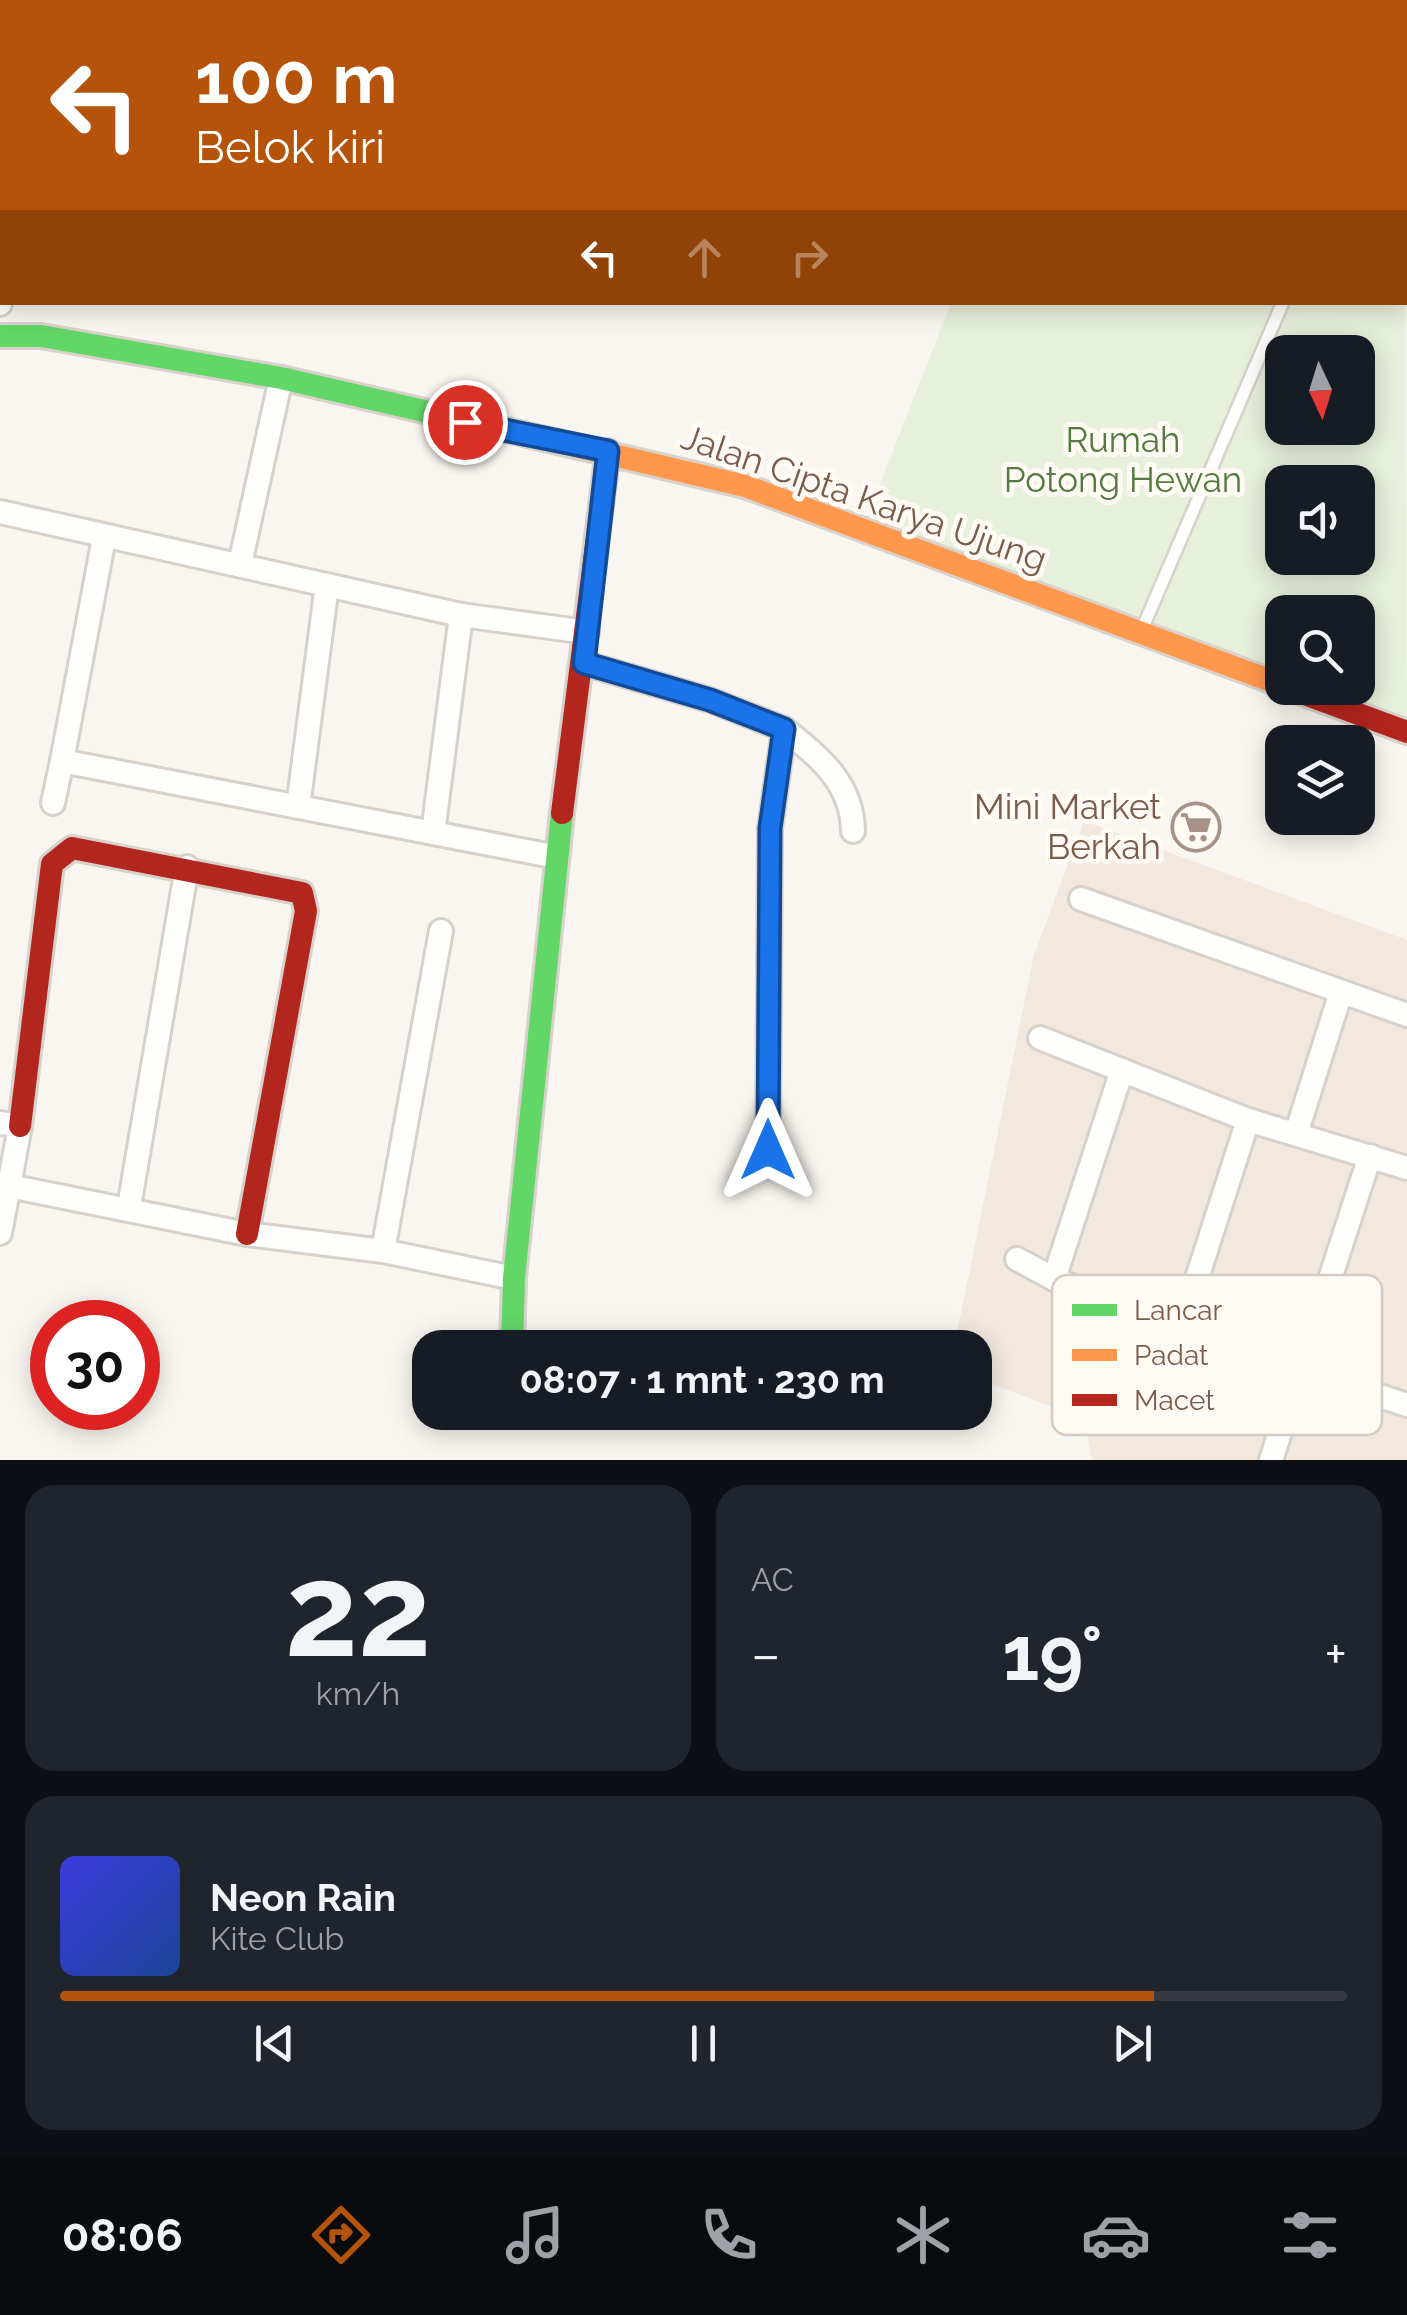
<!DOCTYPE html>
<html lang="id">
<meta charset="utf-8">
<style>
body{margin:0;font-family:Raleway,sans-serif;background:#20242c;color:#f1f3f6;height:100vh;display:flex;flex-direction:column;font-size:38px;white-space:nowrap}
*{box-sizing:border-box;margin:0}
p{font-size:32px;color:#9ea1a6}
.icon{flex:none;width:55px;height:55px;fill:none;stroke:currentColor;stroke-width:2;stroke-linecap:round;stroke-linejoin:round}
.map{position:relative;height:1460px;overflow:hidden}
.details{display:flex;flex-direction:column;gap:25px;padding:25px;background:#0d0f14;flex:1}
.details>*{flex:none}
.top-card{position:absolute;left:0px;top:0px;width:1408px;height:305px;box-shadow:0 5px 25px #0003;background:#b45309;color:#fff;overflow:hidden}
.needle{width:65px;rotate:176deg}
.buttons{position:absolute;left:1265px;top:335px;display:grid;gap:20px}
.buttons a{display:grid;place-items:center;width:110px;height:110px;border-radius:20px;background:#171b24;box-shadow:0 5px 25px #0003;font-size:50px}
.speed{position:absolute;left:30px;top:1300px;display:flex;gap:20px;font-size:50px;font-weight:700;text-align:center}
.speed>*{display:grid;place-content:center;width:130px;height:130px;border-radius:50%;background:#171b24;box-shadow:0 5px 25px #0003;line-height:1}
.speed .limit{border:15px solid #d22;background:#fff;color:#111}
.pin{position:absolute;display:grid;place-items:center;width:85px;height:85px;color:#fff;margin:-42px;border:5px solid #fff;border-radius:50%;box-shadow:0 2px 10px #0007}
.me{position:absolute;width:110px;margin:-55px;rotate:0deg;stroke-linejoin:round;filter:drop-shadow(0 0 8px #0008)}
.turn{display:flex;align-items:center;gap:35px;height:210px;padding:0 30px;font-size:45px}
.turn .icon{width:130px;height:130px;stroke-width:2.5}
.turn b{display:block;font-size:70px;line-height:85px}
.lanes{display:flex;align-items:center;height:95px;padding:0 30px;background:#0003;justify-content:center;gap:50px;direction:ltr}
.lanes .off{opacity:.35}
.big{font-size:75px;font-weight:700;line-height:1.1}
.details .widget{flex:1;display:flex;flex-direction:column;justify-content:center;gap:15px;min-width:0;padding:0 35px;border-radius:30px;background:#20242c}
.details .dial{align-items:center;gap:0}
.dial b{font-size:130px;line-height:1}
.song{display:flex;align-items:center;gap:30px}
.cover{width:120px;height:120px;border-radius:15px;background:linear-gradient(135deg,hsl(240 70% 55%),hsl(220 70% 35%))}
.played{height:10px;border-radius:5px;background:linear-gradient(90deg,#b45309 85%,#363941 85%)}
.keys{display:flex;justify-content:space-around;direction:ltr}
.heat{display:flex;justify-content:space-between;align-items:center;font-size:55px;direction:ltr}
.details .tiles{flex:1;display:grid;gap:25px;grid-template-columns:1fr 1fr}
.widget:last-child{grid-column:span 2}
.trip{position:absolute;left:412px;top:1330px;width:580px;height:100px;border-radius:30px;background:#171b24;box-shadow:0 5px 25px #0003;font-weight:700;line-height:100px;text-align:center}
.dock{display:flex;height:160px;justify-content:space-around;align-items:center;background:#090b0e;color:#9ea1a6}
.dock .icon{width:70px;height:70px}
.dock .selected{color:#b45309}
.dock b{font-size:45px;color:#f1f3f6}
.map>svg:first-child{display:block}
.residential{fill:#f2e8de}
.green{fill:#e7f0db;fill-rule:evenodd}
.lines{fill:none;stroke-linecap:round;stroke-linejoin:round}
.stream{stroke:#d0e8ea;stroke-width:9}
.lane-casing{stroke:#d7d1cb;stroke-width:16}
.street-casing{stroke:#d7d1cb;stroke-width:28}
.fast-casing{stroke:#d9d2cb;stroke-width:28}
.slow-casing{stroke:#d9d2cb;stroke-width:28}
.jam-casing{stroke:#d9d2cb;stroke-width:28}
.lane{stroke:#fefefd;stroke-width:11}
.street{stroke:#fefefd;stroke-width:22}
.fast{stroke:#63d668;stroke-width:22}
.slow{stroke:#ff974d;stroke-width:22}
.jam{stroke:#b3261e;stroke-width:22}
.route-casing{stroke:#114b97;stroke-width:25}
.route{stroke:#1a73e8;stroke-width:18}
.labels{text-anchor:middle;stroke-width:10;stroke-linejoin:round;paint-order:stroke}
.park-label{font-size:35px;fill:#537a41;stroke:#fffaf3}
.street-label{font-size:35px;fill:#7a5c4d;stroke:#fffaf3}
.poi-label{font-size:35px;fill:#7a5c4d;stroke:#fffaf3;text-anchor:end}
.key{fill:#fffaf3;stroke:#d7cbc1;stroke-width:2.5}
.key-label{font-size:28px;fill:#7a5c4d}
</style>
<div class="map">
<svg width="1407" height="1460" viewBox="0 0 1407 1460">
<rect width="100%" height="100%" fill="#f9f5f0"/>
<polygon class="residential" points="1084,821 1407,940 1407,1460 1092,1460 1084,1419 984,1381 975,1367 975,1348 962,1347 956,1338 1034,955"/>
<path class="green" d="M1405,163L1407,736L862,530L951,303L1405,302ZM1282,352H1358V428H1282ZM1282,482H1358V558H1282ZM1282,612H1358V688H1282Z"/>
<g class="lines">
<g class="stream">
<polyline points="35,2 35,0"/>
<polyline points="0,200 2,186"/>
</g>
<g class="lane-casing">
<g id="lane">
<polyline points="1405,239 1407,240"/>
<polyline points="1143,627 1283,302"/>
</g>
</g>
<g class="street-casing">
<g id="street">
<polyline points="316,0 327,2"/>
<polyline points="1032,0 1039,2"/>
<polyline points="47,2 48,0"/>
<polyline points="1257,2 1257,0"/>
<polyline points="1405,105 1407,105"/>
<polyline points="0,304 2,288"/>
<polyline points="0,512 461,615 587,632"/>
<polyline points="104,538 62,761 557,857"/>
<polyline points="240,564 281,378"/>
<polyline points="583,663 710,700 784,729 770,828 768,1150"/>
<path d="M784,729C819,757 852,782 853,831"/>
<polyline points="53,803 62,761"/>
<polyline points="298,807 327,585"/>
<polyline points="433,833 461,615"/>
<polyline points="1081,899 1407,1015"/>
<polyline points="1040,1038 1248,1120 1407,1168"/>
<polyline points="0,1123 20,1126 9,1186 247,1234 383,1251 514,1278"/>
<polyline points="1296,1134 1341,992"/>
<polyline points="129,1207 187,867"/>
<polyline points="0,1233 9,1186"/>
<polyline points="383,1251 441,931"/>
<polyline points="1017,1259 1054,1279 1181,1330 1407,1405"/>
<polyline points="1054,1279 1122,1070"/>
<polyline points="1152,1418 1248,1120"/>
<polyline points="1271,1460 1370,1156"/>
</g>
</g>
<g class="fast-casing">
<g id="fast">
<polyline points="0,336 41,336 281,378 558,442"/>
<polyline points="512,1348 514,1278 562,813"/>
</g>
</g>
<g class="slow-casing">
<polyline id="slow" points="558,442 745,486 1282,685"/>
</g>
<g class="jam-casing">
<g id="jam">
<polyline points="1288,688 1407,732"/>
<polyline points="562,813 608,451"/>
<polyline points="20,1126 52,864 72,848 302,893 306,911 247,1234"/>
</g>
</g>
<use href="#lane" class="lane"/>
<use href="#street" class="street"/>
<use href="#fast" class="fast"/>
<use href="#slow" class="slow"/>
<use href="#jam" class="jam"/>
</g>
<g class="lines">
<g class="route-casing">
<polyline id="route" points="465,422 608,451 584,663 710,700 784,729 770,828 768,1150"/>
</g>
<use href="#route" class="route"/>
</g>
<defs>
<g id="supermarket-ring" transform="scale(2.5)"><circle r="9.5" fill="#fffaf3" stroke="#a69286" stroke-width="1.5"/><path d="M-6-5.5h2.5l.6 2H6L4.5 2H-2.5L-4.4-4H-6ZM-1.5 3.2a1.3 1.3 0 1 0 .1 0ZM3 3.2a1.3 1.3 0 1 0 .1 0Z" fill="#a69286"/></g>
</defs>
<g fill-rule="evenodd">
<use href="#supermarket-ring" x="1196" y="827"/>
</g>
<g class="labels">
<g class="park-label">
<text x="1123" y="452">Rumah<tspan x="1123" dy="40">Potong Hewan</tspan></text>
</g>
<g class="street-label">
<text transform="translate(864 498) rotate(19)" y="12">Jalan Cipta Karya Ujung</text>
</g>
<g class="poi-label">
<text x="1161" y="819">Mini Market<tspan x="1161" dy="40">Berkah</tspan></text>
</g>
</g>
<rect x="1052" y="1275" width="330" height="160" rx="15" class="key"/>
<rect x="1072" y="1304" width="45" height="12" fill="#63d668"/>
<rect x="1072" y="1349" width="45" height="12" fill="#ff974d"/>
<rect x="1072" y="1394" width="45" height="12" fill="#b3261e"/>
<g class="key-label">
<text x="1134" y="1320">Lancar</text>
<text x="1134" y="1365">Padat</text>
<text x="1134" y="1410">Macet</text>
</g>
</svg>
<div class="buttons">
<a><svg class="needle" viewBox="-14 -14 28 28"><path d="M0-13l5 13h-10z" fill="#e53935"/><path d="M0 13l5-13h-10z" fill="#9ea1a6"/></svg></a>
<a><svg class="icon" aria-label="sound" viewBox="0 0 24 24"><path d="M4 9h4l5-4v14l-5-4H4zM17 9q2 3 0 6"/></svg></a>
<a><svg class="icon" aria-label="search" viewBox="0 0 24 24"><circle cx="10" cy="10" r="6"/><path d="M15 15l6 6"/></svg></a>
<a><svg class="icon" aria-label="layers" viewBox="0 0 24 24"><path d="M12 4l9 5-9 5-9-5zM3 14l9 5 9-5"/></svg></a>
</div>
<div class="speed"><div class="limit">30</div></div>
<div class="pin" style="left:465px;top:422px;background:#d93025"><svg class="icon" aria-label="arrive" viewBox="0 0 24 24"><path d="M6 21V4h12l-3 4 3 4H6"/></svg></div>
<svg class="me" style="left:768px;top:1150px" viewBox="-20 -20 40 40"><path d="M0-17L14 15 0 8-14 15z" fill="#1a73e8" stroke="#fff" stroke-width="4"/></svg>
<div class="trip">08:07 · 1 mnt · 230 m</div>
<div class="top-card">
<div class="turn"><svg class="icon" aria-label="left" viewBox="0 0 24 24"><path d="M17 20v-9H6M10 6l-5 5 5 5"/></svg><div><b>100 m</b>Belok kiri</div></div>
<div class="lanes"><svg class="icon" aria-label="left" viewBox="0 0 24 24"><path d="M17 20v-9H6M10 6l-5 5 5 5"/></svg><svg class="icon off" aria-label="ahead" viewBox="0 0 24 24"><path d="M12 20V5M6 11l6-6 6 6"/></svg><svg class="icon off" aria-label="right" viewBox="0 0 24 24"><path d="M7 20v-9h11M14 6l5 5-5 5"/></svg></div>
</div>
</div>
<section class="details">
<div class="tiles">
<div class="widget dial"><b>22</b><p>km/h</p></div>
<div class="widget"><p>AC</p>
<div class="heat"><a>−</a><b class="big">19°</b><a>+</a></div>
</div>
<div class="widget">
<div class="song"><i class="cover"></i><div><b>Neon Rain</b><p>Kite Club</p></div></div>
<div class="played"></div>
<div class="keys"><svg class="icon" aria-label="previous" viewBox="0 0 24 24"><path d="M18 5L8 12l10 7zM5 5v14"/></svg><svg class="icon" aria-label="pause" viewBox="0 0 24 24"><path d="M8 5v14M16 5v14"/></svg><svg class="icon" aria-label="next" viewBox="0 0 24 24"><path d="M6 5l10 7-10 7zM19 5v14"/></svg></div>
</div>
</div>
</section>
<nav class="dock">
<b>08:06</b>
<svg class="icon selected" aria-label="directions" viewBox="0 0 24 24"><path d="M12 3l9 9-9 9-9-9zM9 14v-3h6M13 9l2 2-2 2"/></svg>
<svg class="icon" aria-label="music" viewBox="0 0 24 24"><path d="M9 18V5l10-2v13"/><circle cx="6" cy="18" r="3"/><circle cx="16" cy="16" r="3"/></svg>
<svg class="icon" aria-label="phone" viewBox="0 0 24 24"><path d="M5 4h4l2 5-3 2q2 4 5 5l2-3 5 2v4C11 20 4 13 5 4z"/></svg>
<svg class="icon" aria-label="climate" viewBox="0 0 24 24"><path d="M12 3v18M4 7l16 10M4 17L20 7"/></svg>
<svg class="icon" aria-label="car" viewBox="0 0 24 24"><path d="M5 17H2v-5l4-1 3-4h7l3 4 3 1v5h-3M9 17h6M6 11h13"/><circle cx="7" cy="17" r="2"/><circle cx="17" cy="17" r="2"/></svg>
<svg class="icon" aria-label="filters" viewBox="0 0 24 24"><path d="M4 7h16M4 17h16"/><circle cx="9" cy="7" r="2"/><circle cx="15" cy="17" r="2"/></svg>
</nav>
